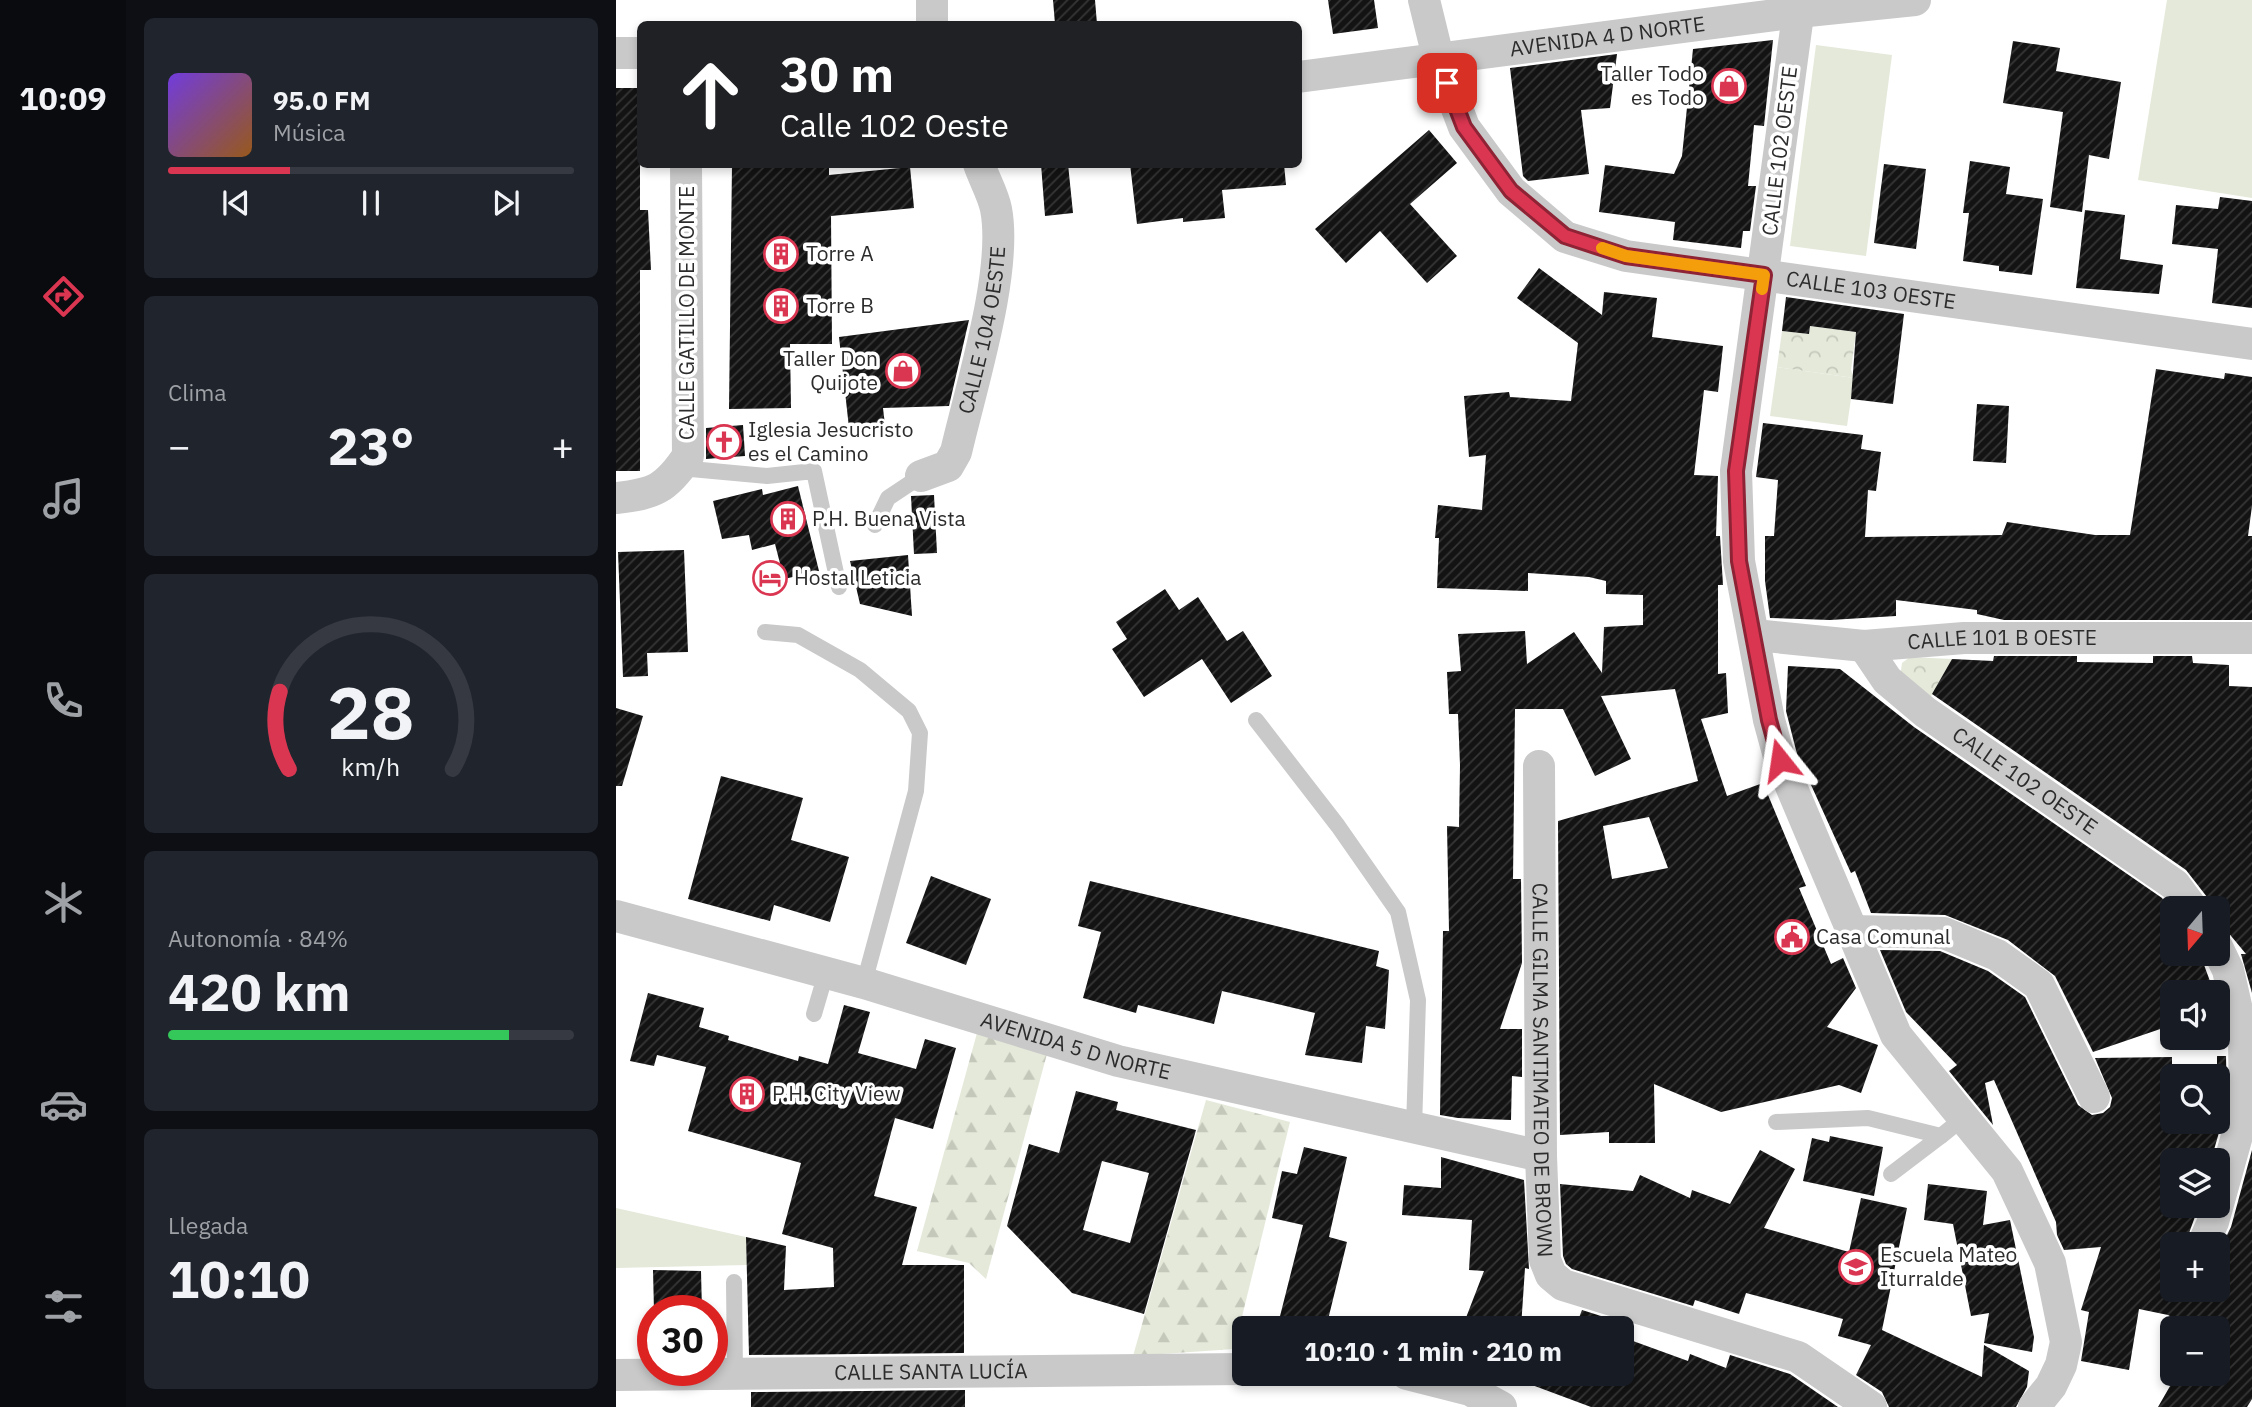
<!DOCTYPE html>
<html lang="es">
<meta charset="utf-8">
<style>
body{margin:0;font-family:"IBM Plex Sans",sans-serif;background:#20242c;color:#f1f3f6;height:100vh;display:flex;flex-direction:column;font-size:26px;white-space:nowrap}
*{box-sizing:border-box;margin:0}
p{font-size:23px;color:#9ea1a6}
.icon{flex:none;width:38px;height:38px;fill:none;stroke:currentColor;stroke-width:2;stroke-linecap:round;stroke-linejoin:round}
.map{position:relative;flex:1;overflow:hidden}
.side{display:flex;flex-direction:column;gap:18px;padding:18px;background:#0d0f14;width:490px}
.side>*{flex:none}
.banner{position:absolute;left:21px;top:21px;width:665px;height:147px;border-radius:10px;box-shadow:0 4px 10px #0003;background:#202124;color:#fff;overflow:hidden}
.needle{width:46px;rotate:199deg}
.fabs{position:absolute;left:1544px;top:896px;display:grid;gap:14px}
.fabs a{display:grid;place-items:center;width:70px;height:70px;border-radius:10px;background:#171b24;box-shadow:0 4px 10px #0003;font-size:35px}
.speed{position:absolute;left:21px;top:1295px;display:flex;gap:14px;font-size:35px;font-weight:700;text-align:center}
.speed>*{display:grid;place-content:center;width:91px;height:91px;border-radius:50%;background:#171b24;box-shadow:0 4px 10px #0003;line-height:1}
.speed .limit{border:10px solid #d22;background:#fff;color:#111}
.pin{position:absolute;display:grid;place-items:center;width:60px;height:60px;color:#fff;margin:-30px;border-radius:14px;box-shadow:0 4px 10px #0006}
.me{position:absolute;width:77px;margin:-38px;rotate:345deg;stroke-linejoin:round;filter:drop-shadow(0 0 5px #0008)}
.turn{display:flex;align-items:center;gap:24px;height:147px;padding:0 28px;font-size:32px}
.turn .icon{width:91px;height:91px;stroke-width:2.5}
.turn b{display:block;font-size:49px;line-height:60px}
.big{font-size:52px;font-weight:800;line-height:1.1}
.side .card{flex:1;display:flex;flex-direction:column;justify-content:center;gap:10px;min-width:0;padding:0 24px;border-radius:10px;background:#20242c}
.side .dial{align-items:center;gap:0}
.dial svg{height:182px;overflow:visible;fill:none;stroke:#363941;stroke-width:7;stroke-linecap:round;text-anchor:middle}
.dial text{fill:#f1f3f6;stroke:none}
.song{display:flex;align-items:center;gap:21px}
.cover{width:84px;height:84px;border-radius:10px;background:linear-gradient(135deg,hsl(260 70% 55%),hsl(30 70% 35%))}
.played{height:7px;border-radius:4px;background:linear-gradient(90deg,#db3651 30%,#363941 30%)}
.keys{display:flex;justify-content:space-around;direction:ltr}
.heat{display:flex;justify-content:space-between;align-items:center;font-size:38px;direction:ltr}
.charge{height:10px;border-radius:5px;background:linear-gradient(90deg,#34c759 84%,#363941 0)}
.trip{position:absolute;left:616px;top:1316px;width:402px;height:70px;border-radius:10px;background:#171b24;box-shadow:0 4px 10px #0003;font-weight:800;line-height:70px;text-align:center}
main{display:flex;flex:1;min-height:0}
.dock{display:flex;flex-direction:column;width:126px;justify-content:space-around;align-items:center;background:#090b0e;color:#9ea1a6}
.dock .icon{width:49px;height:49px}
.dock .current{color:#db3651}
.dock b{font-size:32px;color:#f1f3f6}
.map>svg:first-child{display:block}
.grass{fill:#e4e9da}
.forest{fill:url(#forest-firs)}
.park{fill:url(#park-crowns)}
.building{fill:url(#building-hatch);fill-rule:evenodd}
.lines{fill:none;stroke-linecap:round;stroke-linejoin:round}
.service{stroke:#c9c9c9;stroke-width:16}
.minor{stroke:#c9c9c9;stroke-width:32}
.route-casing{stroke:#8e2335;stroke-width:18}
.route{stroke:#db3651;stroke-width:12}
.slow{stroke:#f59e0b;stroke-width:12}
.labels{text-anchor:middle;stroke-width:7;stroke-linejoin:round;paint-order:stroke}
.street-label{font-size:21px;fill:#2c2c2c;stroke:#fff}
.poi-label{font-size:21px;fill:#2c2c2c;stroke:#fff;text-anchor:start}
</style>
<main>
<nav class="dock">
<b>10:09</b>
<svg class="icon current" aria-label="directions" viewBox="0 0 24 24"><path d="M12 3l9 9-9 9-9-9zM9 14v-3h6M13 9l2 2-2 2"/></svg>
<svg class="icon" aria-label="music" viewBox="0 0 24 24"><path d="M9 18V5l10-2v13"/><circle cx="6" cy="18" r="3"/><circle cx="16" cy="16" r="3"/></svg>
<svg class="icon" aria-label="phone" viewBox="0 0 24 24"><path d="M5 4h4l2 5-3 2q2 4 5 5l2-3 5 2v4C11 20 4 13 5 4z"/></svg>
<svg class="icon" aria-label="climate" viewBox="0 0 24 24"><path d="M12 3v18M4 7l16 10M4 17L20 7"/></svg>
<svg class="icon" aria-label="car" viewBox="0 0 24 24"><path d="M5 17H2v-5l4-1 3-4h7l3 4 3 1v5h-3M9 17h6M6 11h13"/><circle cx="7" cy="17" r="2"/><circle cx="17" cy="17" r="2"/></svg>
<svg class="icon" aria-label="filters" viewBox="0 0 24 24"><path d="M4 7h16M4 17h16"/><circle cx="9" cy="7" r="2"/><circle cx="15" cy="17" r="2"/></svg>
</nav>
<section class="side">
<div class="card">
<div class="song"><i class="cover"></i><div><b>95.0 FM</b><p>Música</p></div></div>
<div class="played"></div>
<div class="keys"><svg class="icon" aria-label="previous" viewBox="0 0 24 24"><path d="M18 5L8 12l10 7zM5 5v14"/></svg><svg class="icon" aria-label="pause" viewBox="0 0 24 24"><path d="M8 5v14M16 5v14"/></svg><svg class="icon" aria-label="next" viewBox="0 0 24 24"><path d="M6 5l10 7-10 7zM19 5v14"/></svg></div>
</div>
<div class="card"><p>Clima</p>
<div class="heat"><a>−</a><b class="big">23°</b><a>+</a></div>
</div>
<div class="card dial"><svg viewBox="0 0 100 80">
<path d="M14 69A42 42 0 1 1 86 69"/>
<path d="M14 69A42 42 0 0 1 10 35" stroke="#db3651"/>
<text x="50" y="56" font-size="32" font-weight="700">28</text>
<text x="50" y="72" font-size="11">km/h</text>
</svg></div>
<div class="card"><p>Autonomía · 84%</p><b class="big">420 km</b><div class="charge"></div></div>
<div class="card"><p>Llegada</p><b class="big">10:10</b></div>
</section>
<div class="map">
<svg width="1636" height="1407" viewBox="0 0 1636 1407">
<defs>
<pattern id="forest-firs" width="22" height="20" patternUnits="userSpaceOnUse" patternTransform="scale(1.75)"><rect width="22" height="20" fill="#e4e9da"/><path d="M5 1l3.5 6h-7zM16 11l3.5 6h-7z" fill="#c4c8bb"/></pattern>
<pattern id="park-crowns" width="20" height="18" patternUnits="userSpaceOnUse" patternTransform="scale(1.75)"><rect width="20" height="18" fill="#e4e9da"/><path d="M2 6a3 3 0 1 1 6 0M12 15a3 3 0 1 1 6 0" fill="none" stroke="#c4c8bb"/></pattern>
<pattern id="building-hatch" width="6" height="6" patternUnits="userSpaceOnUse" patternTransform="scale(1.75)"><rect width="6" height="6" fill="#131313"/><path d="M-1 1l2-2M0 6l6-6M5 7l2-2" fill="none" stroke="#363636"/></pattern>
</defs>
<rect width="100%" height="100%" fill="#fff"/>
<g class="grass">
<polygon points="1551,0 1636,0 1636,198 1522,180"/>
<polygon points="1200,45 1276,55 1250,256 1174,246"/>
<polygon points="1161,367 1238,378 1231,426 1154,416"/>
<polygon points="0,1208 130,1237 131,1265 0,1268"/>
</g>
<g class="forest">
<polygon points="361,1033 431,1054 370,1279 353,1263 301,1251"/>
<polygon points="590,1100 674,1122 618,1349 517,1356"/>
</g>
<g class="park">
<polygon points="1194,326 1240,332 1235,370 1238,378 1161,367 1166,331 1193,334"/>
<polygon points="1294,657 1336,659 1312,702 1284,678 1286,663"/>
</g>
<g class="building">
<polygon points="437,0 479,0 481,24 439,24"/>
<polygon points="712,0 758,0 762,28 717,34"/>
<polygon points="1157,40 1148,126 1138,125 1132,186 1140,186 1134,231 1127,231 1125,248 1057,240 1059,222 983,212 989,165 1058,174 1066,156 1077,49"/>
<polygon points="1397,41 1444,48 1440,71 1505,82 1493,159 1473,155 1466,212 1434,207 1447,112 1387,103"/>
<polygon points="1001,54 994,108 965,110 973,174 912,181 907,176 894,68"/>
<polygon points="0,88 24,88 24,210 32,210 35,270 24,270 24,471 0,471"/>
<polygon points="813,130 841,163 794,204 841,256 811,283 764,231 730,263 699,229"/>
<polygon points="1354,161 1394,167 1390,194 1427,199 1416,275 1383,271 1383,266 1347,261 1353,213 1347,213"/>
<polygon points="116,164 213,164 213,175 294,167 298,208 215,216 216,344 174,344 175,408 113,409"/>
<polygon points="425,164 452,164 457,213 429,216"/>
<polygon points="514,164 668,164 670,185 606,190 609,218 567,222 567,218 521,224"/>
<polygon points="1268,164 1310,169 1300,249 1258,243"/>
<polygon points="1604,197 1636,201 1636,308 1596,303 1602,249 1556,244 1560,205 1602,209"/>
<polygon points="1469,210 1509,215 1504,259 1547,265 1543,294 1460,288"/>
<path d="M923,268L986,315L988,292L1041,298L1036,337L1107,346L1102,392L1088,390L1078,475L1102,476L1100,536H1104L1107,585H1102V674L1110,673L1112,713L1085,719L1111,796L1147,783L1190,886L1183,888L1215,964L1227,958L1240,988L1211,1027L1262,1045L1245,1093L1223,1085L1105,1112L1038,1084L1039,1143H993V1132L944,1135L942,821L1082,781L1059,689L985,696L1015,759L979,776L947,709H899L897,879H905L906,963L884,1029H906V1077L896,1076L895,1120L842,1118L824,1115L827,931H833L831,826L843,827L844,765L842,714H833L831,672L845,671L842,634L909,631L911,664L958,632L986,673L988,627L1027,625V595L990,594V581L973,577L912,573V591L821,588L823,538H819L822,505L866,510L870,455L853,457L848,396L893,392L894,397L955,401L962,343L901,298ZM1033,817L1052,868L996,879L987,826Z"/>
<polygon points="1170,297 1288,314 1277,404 1235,399 1240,332 1194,326 1193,334 1166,331"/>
<polygon points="353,320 333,406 267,408 269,425 233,428 223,337"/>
<polygon points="1540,369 1608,379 1609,373 1636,377 1636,506 1632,536 1636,536 1636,620 1388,620 1361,614 1361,610 1280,600 1280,616 1214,620 1154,618 1149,581 1149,536 1158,536 1162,480 1140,477 1147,423 1247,435 1245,449 1265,452 1260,491 1252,490 1249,537 1386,535 1391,522 1479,535 1514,535"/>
<polygon points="1361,404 1393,406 1390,463 1357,461"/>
<polygon points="127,425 129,456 90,459 90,428"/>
<polygon points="182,486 203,571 168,579 159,544 136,550 133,535 106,539 97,501 146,489 147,495"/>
<polygon points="318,495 321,553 298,554 295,496"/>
<polygon points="68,550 72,652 31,653 32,676 7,677 2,552"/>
<polygon points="292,555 296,616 244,604 234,561"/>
<polygon points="549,589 563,610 582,597 611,641 627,631 656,676 615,703 586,659 528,697 496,649 511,639 500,622"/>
<polygon points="1378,656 1461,656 1461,662 1537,663 1537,656 1576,656 1577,663 1613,665 1613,686 1636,687 1636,993 1625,954 1630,954 1601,919 1601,908 1594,908 1591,897 1570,870 1316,694 1336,659 1377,661"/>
<polygon points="1172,666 1224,669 1298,727 1546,898 1556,912 1556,954 1584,954 1598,992 1556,992 1556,1025 1477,1052 1439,976 1392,940 1329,915 1255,913 1239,871 1235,873 1181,754 1170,711"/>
<polygon points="0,708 27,716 6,786 0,786"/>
<polygon points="105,776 187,798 175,840 233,857 214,922 158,905 154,921 72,899"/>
<polygon points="315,876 375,899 350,965 290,943"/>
<polygon points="474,881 763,951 760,966 773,970 769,1029 750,1026 746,1063 689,1055 699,1013 606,991 598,1024 522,1005 520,1013 467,998 485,932 462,926"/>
<polygon points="1264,950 1324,951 1372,971 1409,997 1462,1105 1476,1115 1487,1113 1494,1107 1496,1098 1479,1058 1556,1057 1556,1122 1601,1122 1601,1056 1610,1056 1611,1105 1595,1160 1556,1160 1556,1206 1580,1214 1569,1244 1556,1244 1556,1290 1601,1290 1601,1255 1615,1227 1636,1150 1636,1399 1631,1407 1542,1407 1561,1374 1601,1374 1601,1328 1576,1328 1552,1315 1523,1309 1513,1370 1465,1361 1473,1312 1465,1310 1485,1247 1448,1250 1441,1235 1440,1222 1378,1080 1369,1083 1377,1125 1333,1071 1341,1065 1290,1012"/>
<polygon points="32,993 88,1008 83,1027 113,1036 112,1040 182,1061 183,1056 212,1064 228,1005 254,1012 242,1053 300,1069 309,1039 340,1048 317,1129 279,1118 258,1196 301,1207 286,1265 348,1265 348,1353 133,1355 130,1237 170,1246 168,1290 218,1287 217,1248 166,1234 185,1163 72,1131 90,1067 41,1055 38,1066 14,1061"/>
<path d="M460,1091L502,1102L500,1110L580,1130L528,1314L456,1293L391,1226L413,1144L443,1153ZM486,1161L533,1173L514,1243L467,1230Z"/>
<polygon points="1214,1136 1267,1147 1258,1196 1187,1181 1196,1138 1213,1142"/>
<polygon points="688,1147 731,1157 713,1237 731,1242 710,1328 661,1328 687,1225 656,1218 666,1171 681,1174"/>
<polygon points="1144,1150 1179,1169 1148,1228 1233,1252 1245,1198 1291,1208 1266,1330 1366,1377 1368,1345 1413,1371 1411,1387 1400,1407 1273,1407 1266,1392 1240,1375 1255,1345 1222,1336 1227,1319 1130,1293 1123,1314 1079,1300 1077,1306 956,1269 950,1264 947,1256 944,1184 1017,1191 1024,1175 1074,1198 1076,1190 1114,1204"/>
<polygon points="825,1157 908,1180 913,1269 909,1268 905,1328 846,1328 868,1271 853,1270 856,1220 786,1215 788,1185 825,1188"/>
<polygon points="1312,1184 1371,1191 1367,1225 1394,1220 1418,1337 1416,1352 1368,1343 1373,1313 1355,1316 1337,1224 1308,1220"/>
<polygon points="37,1270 85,1271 86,1311 38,1311"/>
<polygon points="966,1310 1004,1322 1002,1328 959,1328"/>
<polygon points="1006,1337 1072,1361 1074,1354 1110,1368 1114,1355 1174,1374 1222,1407 975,1407 892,1376 1006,1374"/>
<polygon points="349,1390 349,1407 135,1407 135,1392"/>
</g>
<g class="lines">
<g class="service">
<polyline points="64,468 151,476 198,471 223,587"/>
<polyline points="259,525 272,498 305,476"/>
<polyline points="149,632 182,635 244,670 293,711 304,733 300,791 248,983"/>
<polyline points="640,720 722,826 782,912 802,1000 798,1128"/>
<polyline points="198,1014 210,973"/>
<polyline points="1160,1122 1252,1118 1325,1136 1346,1119"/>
<polyline points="1275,1174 1325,1136"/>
<polyline points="118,1282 119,1373"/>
</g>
<g class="minor">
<path id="s1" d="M808,0L823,61L848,127L895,191L949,237L1010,256L1636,344"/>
<polyline points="1184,0 1120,471 1123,561 1153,720 1164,760 1280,1035 1391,1171 1434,1263 1450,1342 1445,1365 1435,1386 1418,1407"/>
<polyline points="316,24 316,0"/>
<polyline points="0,53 24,53"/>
<path id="s2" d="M682,77L1182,12L1299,0"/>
<path id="s3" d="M305,476L332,466L340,452C355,387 392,271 380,209C377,194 368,179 363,164"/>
<path d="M0,498C38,494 50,489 72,456L70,164"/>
<path id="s4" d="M1139,635L1248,646L1348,638H1636"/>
<path id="s5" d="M1248,646L1271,680L1309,712L1559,885L1576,908"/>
<path id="s6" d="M923,766L925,1156L929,1260L935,1275L947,1285L1182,1357L1255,1407"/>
<path id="s7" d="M0,916L248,983L502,1061L925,1156"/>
<polyline points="1236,931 1328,933 1381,955 1423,985 1478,1097"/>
<polyline points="1587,1244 1597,1222 1629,1107 1628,1041 1612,970 1601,947"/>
<polyline points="791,1374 854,1390 885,1407"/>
<path id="s8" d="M0,1375L628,1369"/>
</g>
</g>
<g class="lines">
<g class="route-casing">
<polyline id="route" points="831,83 848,127 895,191 949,236 1010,256 1148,275 1120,471 1123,561 1153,720 1164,760"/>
</g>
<use href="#route" class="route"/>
<polyline class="slow" points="986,248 1010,256 1148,275 1146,289"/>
</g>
<defs>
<g id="shop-ring" transform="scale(1.75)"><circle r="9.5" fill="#fff" stroke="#db3651" stroke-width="1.5"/><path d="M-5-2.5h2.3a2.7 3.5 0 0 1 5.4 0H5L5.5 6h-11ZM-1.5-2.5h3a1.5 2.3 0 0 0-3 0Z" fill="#db3651"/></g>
<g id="building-ring" transform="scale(1.75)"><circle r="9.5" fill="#fff" stroke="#db3651" stroke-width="1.5"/><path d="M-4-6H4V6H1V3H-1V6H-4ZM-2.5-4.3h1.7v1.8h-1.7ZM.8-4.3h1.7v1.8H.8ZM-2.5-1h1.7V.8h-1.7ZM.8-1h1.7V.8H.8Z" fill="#db3651"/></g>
<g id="church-ring" transform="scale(1.75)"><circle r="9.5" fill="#fff" stroke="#db3651" stroke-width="1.5"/><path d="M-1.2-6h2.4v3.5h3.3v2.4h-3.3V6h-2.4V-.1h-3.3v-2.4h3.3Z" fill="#db3651"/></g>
<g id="hotel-ring" transform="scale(1.75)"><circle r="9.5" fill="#fff" stroke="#db3651" stroke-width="1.5"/><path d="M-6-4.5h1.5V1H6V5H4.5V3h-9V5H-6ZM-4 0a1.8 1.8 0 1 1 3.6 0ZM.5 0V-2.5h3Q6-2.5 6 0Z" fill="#db3651"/></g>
<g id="civic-ring" transform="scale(1.75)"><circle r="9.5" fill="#fff" stroke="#db3651" stroke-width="1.5"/><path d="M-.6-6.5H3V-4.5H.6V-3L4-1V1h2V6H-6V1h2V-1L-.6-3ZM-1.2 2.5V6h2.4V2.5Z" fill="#db3651"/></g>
<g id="school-ring" transform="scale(1.75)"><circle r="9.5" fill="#fff" stroke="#db3651" stroke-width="1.5"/><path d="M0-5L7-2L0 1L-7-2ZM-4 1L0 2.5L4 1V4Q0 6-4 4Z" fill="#db3651"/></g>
</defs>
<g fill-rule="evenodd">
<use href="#shop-ring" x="1113" y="86"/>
<use href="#building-ring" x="165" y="254"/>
<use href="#building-ring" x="165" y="306"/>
<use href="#shop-ring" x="287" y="371"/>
<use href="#church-ring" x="108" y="442"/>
<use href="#building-ring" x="172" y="519"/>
<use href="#hotel-ring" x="154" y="578"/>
<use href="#civic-ring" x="1176" y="937"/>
<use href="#building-ring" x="131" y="1094"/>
<use href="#school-ring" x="1240" y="1267"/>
</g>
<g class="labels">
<g class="street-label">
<text dy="7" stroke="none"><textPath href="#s2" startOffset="312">AVENIDA 4 D NORTE</textPath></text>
<text transform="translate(1164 151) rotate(-83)" y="7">CALLE 102 OESTE</text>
<text dy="7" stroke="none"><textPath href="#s1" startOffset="595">CALLE 103 OESTE</textPath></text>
<text transform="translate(71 313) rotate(-90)" y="7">CALLE GATILLO DE MONTE</text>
<text dy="7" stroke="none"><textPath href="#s3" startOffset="170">CALLE 104 OESTE</textPath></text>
<text dy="7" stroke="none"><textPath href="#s4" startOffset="248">CALLE 101 B OESTE</textPath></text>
<text dy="7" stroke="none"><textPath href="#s5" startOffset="212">CALLE 102 OESTE</textPath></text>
<text dy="7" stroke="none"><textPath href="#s7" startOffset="478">AVENIDA 5 D NORTE</textPath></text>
<text dy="7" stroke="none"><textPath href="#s6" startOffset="304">CALLE GILMA SANTIMATEO DE BROWN</textPath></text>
<text dy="7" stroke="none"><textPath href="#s8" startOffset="315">CALLE SANTA LUCÍA</textPath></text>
</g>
<g class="poi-label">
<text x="1088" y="81" text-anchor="end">Taller Todo<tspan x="1088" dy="24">es Todo</tspan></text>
<text x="190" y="261">Torre A</text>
<text x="190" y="313">Torre B</text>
<text x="262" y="366" text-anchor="end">Taller Don<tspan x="262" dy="24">Quijote</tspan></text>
<text x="132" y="437">Iglesia Jesucristo<tspan x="132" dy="24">es el Camino</tspan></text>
<text x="196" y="526">P.H. Buena Vista</text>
<text x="178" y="585">Hostal Leticia</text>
<text x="1200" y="944">Casa Comunal</text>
<text x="156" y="1101">P.H. City View</text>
<text x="1264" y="1262">Escuela Mateo<tspan x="1264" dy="24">Iturralde</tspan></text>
</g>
</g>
</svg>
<div class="fabs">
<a><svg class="needle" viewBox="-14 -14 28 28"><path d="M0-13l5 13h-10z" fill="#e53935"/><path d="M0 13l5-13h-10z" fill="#9ea1a6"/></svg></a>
<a><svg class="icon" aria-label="sound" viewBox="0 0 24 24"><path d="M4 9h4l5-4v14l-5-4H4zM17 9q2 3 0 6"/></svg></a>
<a><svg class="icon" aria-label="search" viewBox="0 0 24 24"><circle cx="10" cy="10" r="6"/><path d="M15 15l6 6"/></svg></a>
<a><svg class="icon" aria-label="layers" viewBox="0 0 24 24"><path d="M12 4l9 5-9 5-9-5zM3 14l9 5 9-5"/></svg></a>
<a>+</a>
<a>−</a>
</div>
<div class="speed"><div class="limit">30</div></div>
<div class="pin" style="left:831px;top:83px;background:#d93025"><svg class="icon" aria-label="arrive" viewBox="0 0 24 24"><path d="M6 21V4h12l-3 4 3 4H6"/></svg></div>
<svg class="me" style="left:1164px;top:760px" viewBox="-20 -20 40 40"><path d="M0-17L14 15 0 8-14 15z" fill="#db3651" stroke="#fff" stroke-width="4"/></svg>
<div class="trip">10:10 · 1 min · 210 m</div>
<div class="banner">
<div class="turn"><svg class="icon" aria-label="ahead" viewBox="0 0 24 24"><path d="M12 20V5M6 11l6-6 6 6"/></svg><div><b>30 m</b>Calle 102 Oeste</div></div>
</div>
</div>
</main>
